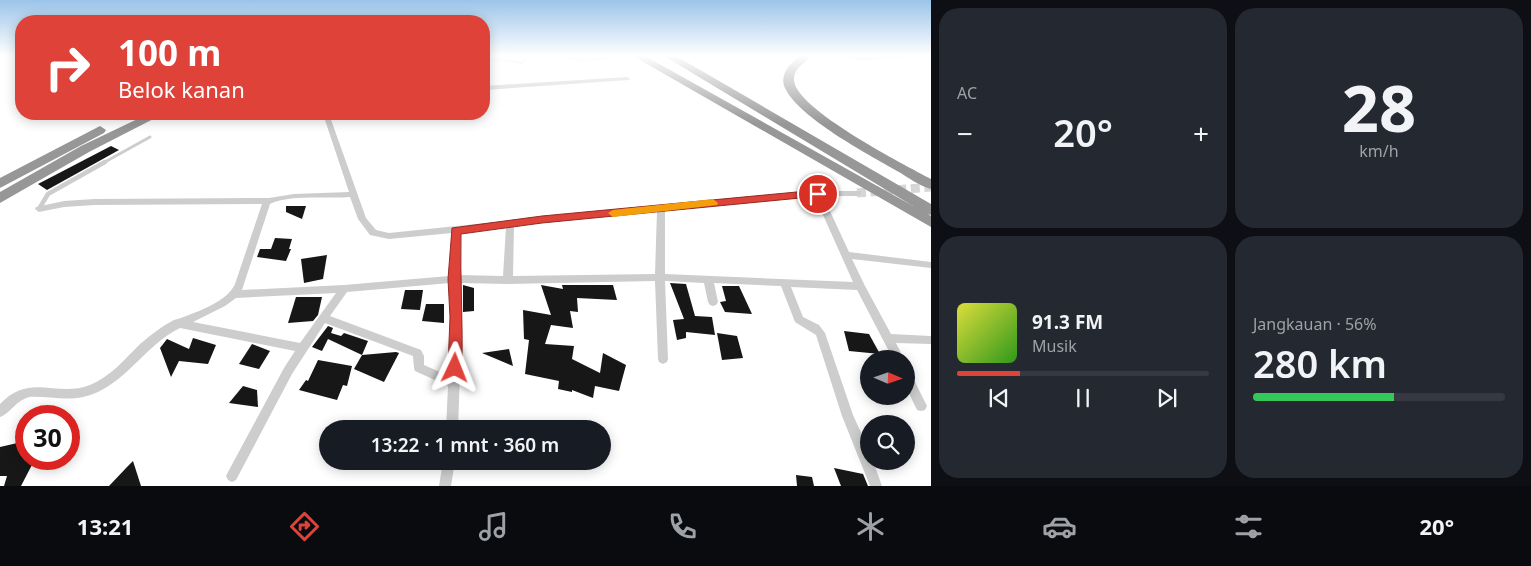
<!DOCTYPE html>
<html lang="id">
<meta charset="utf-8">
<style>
body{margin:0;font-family:"Noto Sans",sans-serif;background:#242831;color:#f1f3f6;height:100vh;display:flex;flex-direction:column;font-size:19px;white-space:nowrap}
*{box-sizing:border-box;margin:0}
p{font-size:16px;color:#9ea1a6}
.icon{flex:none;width:28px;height:28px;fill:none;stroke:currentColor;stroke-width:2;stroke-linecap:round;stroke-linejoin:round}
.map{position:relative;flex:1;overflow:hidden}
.sheet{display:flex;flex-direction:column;gap:8px;padding:8px;background:#0d0f14;width:600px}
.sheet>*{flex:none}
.banner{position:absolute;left:15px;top:15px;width:475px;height:105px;border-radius:20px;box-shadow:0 2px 12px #0003;background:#df4239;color:#fff;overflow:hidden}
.needle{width:32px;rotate:92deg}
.tools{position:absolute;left:860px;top:350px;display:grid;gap:10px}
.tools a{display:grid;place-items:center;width:55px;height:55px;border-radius:50%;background:#171b24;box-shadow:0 2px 12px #0003;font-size:25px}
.speed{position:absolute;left:15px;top:405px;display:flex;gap:10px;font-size:25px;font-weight:700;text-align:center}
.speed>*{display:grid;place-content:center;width:65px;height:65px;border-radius:50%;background:#171b24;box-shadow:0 2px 12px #0003;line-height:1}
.speed .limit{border:8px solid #d22;background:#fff;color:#111}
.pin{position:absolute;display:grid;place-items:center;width:42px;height:42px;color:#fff;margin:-21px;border:2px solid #fff;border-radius:50%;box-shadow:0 1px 5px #0007}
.me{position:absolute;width:55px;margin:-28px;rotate:2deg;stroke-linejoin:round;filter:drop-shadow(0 0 4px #0008)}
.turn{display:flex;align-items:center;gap:18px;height:105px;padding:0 20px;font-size:22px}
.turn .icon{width:65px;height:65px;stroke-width:2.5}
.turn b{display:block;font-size:35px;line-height:42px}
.big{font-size:38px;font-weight:600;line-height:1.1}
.sheet .card{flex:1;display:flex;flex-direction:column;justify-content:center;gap:8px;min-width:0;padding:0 18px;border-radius:20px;background:#242831}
.sheet .dial{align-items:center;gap:0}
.dial b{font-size:65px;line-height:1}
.song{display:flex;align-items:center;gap:15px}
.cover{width:60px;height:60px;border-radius:8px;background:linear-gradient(135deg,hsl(60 70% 55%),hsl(110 70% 35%))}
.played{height:5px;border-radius:2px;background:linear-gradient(90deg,#df4239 25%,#363941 25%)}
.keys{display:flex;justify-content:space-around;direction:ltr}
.heat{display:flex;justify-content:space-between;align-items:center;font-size:28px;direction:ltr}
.charge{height:8px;border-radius:4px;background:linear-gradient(90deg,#34c759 56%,#363941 0)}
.sheet .tiles{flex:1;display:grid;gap:8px;grid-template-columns:repeat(2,1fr)}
.trip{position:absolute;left:319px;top:420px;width:292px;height:50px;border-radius:25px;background:#171b24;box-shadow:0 2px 12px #0003;font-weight:600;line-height:50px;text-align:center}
.dock{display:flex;height:80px;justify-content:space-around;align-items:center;background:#090b0e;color:#9ea1a6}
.dock .icon{width:35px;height:35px}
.dock .on{color:#df4239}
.dock b{font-size:22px;color:#f1f3f6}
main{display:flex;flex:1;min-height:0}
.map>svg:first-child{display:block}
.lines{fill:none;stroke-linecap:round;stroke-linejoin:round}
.stream{stroke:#cbdbeb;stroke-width:2.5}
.building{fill:#171717}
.minor-tunnel{stroke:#d6d6d6;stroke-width:9;stroke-dasharray:9 4.5;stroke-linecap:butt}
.service-far1{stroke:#cdcdcd;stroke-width:3}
.service{stroke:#cdcdcd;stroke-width:4.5}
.minor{fill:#cdcdcd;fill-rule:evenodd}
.motorway{fill:#979797;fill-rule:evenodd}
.route{fill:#df4239;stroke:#912b25}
.slow{fill:#f59e0b}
</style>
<main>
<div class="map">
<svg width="931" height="486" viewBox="0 0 931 486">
<rect width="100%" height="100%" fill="#fff"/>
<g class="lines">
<g class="stream">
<polyline points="560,56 582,60 611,58 613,56"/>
<polyline points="484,60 499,59 522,63 524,59 534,56"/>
</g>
</g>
<g class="building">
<polygon points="111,146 119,150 47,190 38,184"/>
<polygon points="286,206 306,206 302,219 286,212"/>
<polygon points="275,238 292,239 289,249 291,249 286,261 257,257 260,249 271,249"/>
<polygon points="327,255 323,279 304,283 301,259"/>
<polygon points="670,283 686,284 695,316 712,317 715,335 686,332 686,338 677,340 673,320 684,319"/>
<polygon points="463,285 474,288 474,311 463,312"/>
<polygon points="541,285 563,289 562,285 613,285 617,300 577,298 578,312 570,311 573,328 551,325 545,344 574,346 572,359 600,373 603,353 626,365 619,391 595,386 593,398 572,390 572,392 558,389 559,381 525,374 529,340 524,339 523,310 551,315"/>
<polygon points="722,286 739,286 752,314 725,312 720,302 726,301"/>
<polygon points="405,290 423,290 420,310 401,309"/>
<polygon points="296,297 322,297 318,315 313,321 288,323"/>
<polygon points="426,304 444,304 444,323 422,321"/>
<polygon points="328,326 333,328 331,333 341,336 344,333 368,341 362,355 328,339 322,351 312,347"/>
<polygon points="844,331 869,334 880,354 849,351"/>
<polygon points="717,333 737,336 743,358 722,360"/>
<polygon points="193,338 216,345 208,364 179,361 171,377 160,348 167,339 189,349"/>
<polygon points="252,344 270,351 259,369 239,364"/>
<polygon points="509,349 513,366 482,353"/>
<polygon points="396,352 399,353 384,382 354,369 362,355"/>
<polygon points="318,360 352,366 347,386 343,385 337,400 299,390 306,380 308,381"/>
<polygon points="243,386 257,390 258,407 229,403"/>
<polygon points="26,441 26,459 35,459 21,486 4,486 7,476 0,476 0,447"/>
<polygon points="133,461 141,486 109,486 128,466"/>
<polygon points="834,468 863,474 868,486 841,486"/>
<polygon points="796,475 812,477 814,486 797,486"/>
</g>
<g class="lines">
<polyline class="minor-tunnel" points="857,193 931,187"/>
<g class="service-far1">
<polyline points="842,56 861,59 906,56"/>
<polyline points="103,163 150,137"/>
</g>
<polyline class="service" points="39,209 48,194 105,162"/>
<g class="minor">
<polygon points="627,77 630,79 629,80 484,90 484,86"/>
<path d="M323,114H329L366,218L376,230L389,233L689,202L818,191H860L861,193L860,195L857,196H823L849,252L931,262V268L852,259L865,286L891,334L931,336V344L896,343L904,359H893L857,290L791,287L803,317L819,325L825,333L853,415L869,450V461H873L882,486H870L842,416L816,335L795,322L781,286L714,283L718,302L716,305L713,306L710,305L708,302L704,283L665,281L668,359L667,362L663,364L659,362L658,359L655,281L508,284L459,283L462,317L458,429H446L448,386L415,371L414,368L413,356L325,323L292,374L236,480L232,482L228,480L226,476L228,472L284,368L295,351L180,328C144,345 124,388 83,397C65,401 47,396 29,397C14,402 11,413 0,417V404C30,372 56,398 90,385C110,377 125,359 140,344C151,335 162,326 174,320C176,319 179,319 181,318C197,312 228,301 235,284L262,204L94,205L64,207L39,212L35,209L36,207L64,201L94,199L269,198L294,194L349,192ZM350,197L358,219L370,235L389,239L452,233L449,276L344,285L242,290L270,204C290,194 327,199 350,197ZM815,197L853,282L665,274V210ZM657,211L655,274L513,276L514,226ZM506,227L503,276L459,275L460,232ZM450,283L452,317L449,376L424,365V356L421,350L330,316L347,292ZM336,293L300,343L193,322L225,306L236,298Z"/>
<polygon points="906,370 910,372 927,406 925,410 921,411 917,410 906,387"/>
<polygon points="443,461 455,461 451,486 439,486"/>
</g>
<g class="motorway">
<polygon points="633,56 645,56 913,206 664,56 676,56 931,204 931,215 928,214 931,216 931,227"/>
<path d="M800,56H811C804,64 794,68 794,80C795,109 905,165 931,179V189C919,186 908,177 897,171C868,154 799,118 785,88C779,75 790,63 800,56Z"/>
<polygon points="148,114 163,114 89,152 0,203 0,192 81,146"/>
<polygon points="100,126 106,130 104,133 0,188 0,178"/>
</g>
</g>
<linearGradient id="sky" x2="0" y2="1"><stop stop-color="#9cc4e9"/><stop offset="0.45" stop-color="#fff"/><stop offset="1" stop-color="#fff" stop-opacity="0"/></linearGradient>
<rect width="931" height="124" fill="url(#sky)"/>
<path class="route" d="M818,190L821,191L823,194L821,196L542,223L461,234C460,279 463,323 462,368L460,373L455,375L450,373L448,368L450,317L448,279L452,228L542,216Z"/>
<polygon class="slow" points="713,199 718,203 717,205 613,217 608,213 613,210"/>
</svg>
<div class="tools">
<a><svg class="needle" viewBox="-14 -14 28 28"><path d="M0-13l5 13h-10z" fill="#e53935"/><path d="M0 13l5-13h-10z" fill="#9ea1a6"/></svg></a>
<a><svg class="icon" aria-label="search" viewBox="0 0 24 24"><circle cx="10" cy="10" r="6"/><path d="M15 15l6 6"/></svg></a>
</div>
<div class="speed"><div class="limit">30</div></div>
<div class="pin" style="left:818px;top:194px;background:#d93025"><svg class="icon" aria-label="arrive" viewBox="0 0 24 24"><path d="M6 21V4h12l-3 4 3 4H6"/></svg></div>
<svg class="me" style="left:455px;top:368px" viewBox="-20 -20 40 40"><path d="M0-17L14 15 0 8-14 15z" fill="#df4239" stroke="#fff" stroke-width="4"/></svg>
<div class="trip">13:22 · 1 mnt · 360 m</div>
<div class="banner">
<div class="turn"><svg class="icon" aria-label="right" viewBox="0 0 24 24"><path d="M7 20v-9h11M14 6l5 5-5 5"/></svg><div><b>100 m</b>Belok kanan</div></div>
</div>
</div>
<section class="sheet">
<div class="tiles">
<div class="card"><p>AC</p>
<div class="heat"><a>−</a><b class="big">20°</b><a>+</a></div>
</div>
<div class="card dial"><b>28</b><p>km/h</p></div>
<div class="card">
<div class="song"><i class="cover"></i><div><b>91.3 FM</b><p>Musik</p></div></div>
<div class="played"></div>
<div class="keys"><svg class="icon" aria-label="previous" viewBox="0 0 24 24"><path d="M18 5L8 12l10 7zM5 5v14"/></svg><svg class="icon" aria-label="pause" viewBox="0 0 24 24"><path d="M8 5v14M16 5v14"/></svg><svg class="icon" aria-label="next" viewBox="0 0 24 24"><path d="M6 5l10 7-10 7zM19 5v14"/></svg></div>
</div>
<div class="card"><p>Jangkauan · 56%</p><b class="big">280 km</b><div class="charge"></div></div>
</div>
</section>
</main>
<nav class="dock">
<b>13:21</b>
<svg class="icon on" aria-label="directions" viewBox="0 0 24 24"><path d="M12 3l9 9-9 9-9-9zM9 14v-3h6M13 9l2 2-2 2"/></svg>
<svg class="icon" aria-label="music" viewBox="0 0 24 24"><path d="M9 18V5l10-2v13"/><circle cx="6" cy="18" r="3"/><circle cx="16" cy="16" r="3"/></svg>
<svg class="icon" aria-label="phone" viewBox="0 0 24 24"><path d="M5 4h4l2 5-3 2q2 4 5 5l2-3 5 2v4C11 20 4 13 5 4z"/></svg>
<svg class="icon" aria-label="climate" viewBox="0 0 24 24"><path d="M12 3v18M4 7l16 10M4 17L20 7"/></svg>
<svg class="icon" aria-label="car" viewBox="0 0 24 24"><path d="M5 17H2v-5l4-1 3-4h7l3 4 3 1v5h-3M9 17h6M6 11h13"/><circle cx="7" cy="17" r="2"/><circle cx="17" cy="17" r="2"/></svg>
<svg class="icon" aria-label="filters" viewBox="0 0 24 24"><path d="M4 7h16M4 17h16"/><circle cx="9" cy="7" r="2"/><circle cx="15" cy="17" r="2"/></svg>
<b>20°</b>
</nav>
